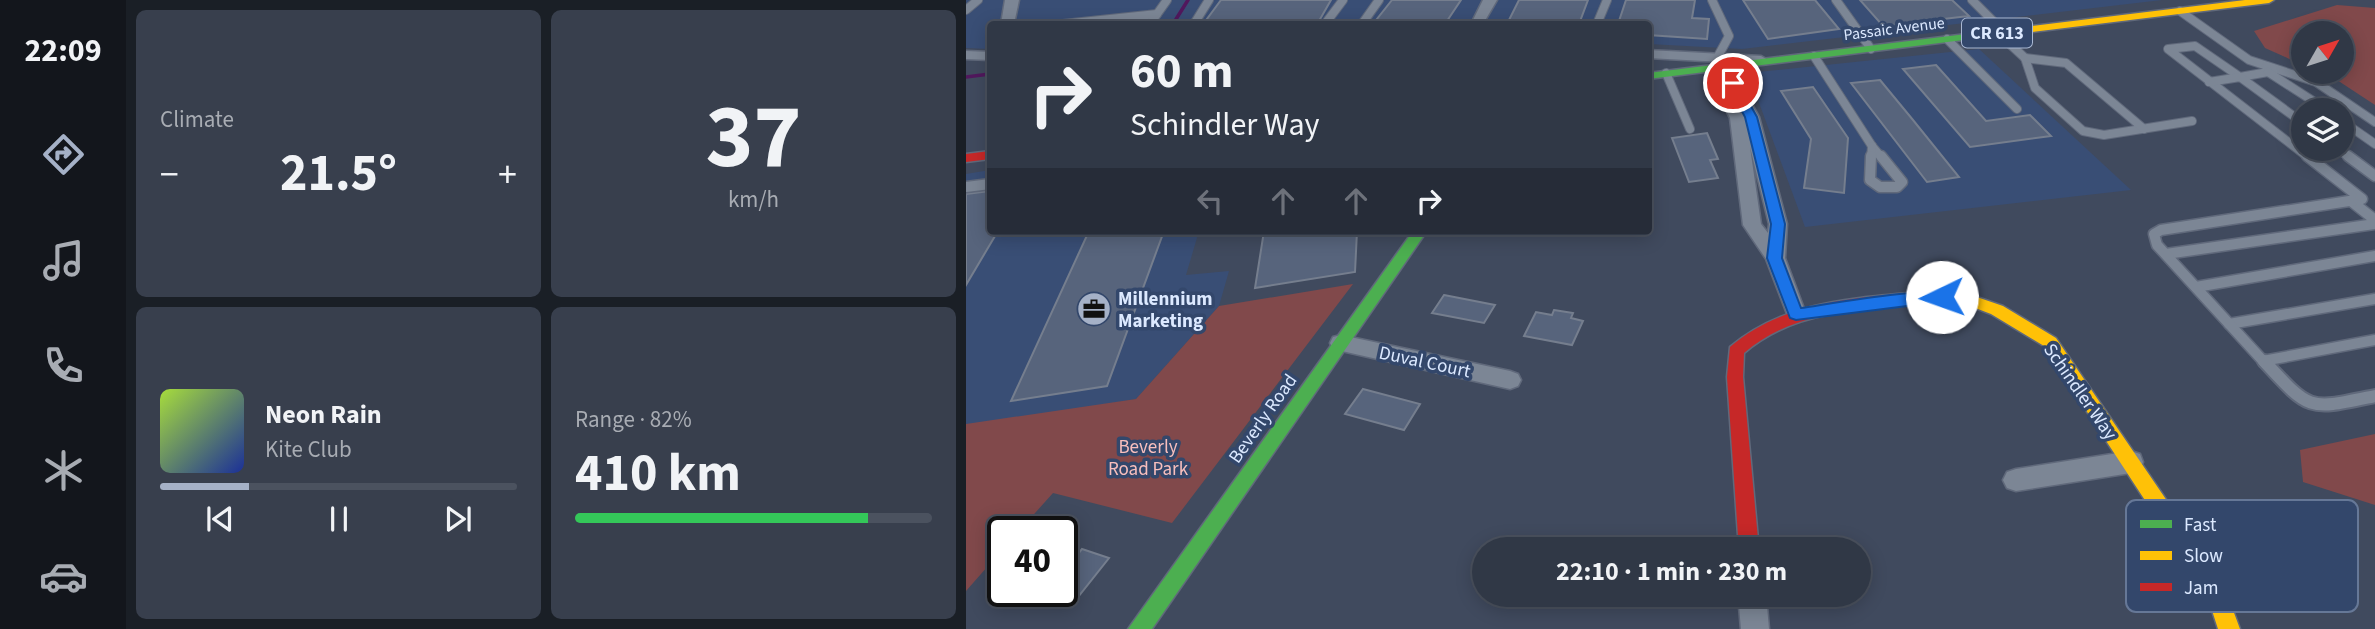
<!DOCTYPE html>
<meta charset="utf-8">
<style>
body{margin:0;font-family:"Source Sans 3",sans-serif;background:#383f4d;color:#f1f3f6;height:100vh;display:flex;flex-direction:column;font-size:26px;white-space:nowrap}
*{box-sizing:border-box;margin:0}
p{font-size:23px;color:#a8acb3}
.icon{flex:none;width:38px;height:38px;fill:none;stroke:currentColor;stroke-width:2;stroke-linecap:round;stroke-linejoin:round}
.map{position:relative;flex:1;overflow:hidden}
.panel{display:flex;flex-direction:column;gap:10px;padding:10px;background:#1a1f26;width:840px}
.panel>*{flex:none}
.hud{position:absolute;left:21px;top:21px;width:665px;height:214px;border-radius:7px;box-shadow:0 4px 18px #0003,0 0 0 2px #4b525f;background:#303846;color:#f1f3f6;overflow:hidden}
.needle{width:46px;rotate:51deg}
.fabs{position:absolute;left:1325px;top:21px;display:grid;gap:14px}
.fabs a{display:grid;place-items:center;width:63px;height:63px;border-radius:50%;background:#303846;box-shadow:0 4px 18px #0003,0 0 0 2px #4b525f;font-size:35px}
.speed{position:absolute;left:21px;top:516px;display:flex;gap:14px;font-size:35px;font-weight:700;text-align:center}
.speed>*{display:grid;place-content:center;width:91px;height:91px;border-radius:50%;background:#303846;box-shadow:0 4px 18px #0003,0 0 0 2px #4b525f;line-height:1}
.speed .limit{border:4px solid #111;border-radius:10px;background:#fff;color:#111}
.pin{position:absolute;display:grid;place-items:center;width:60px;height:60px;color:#fff;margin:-30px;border:4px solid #fff;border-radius:50%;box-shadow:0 2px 7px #0007}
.me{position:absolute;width:77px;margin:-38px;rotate:267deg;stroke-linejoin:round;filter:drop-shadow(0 0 5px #0008)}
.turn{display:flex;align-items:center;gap:24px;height:147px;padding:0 28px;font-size:32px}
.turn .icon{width:91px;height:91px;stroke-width:2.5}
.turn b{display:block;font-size:49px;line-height:60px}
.lanes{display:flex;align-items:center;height:66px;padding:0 28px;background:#0003;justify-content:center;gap:35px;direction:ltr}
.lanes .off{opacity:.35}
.big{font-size:52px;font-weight:700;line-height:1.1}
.panel .card{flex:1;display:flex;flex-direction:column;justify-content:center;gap:10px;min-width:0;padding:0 24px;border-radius:10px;background:#383f4d}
.panel .dial{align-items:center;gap:0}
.dial b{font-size:91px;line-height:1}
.song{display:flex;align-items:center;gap:21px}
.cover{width:84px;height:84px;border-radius:10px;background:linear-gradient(135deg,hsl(80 70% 55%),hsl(230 70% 35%))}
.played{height:7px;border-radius:4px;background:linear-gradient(90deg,#a5b1c7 25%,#4b525f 25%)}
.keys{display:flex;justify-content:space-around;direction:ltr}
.heat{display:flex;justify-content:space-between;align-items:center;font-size:38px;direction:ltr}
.charge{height:10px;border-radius:5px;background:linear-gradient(90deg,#34c759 82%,#4b525f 0)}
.panel .tiles{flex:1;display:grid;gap:10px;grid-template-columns:repeat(2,1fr)}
.trip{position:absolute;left:506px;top:537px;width:399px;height:70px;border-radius:35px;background:#303846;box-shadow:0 4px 18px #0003,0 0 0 2px #4b525f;font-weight:700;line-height:70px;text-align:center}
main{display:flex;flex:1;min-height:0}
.tabs{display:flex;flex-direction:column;width:126px;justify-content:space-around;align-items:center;background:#13161c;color:#a8acb3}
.tabs .icon{width:49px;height:49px}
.tabs .active{color:#a5b1c7}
.tabs b{font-size:32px;color:#f1f3f6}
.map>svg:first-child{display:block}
.built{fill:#394e75}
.green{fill:#81494b}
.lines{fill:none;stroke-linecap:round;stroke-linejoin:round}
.stream{stroke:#51185d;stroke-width:3.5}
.building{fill:#57647c;stroke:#757e8e;stroke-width:2}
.lane-far2-casing{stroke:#60697b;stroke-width:10}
.lane-far1-casing{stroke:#60697b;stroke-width:13}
.lane-casing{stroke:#60697b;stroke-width:16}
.street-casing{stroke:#60697b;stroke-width:3}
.fast-casing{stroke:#60697b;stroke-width:3}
.slow-casing{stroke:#60697b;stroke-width:3}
.jam-casing{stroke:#60697b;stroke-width:3}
.lane-far2{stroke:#7c8695;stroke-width:8}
.lane-far1{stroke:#7c8695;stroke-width:10}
.lane{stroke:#7c8695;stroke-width:12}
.street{fill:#7c8695;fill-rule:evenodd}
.fast{fill:#4caf50;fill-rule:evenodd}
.slow{fill:#ffc107;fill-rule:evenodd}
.jam{fill:#c62828;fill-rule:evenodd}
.route{fill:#1a73e8;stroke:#114b97;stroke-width:2}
.labels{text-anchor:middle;stroke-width:7;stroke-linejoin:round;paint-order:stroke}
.far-street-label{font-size:16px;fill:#dce9ff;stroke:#33476b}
.shield{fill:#33476b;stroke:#a9b8d3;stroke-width:2}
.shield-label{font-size:18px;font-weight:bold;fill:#dce9ff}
.poi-label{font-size:19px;font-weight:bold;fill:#dce9ff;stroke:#33476b;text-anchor:start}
.street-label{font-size:19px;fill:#dce9ff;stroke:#33476b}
.park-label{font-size:19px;fill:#f8bfbd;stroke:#33476b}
.key{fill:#33476b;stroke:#667897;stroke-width:2}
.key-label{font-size:19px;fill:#dce9ff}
</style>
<main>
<nav class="tabs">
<b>22:09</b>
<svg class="icon active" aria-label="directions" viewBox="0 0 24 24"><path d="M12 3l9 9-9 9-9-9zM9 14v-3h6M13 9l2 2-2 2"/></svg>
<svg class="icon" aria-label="music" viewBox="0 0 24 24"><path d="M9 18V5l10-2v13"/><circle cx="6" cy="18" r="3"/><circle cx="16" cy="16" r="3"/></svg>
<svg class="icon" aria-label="phone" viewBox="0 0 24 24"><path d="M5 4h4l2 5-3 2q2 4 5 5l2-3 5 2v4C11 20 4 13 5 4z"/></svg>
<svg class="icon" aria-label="climate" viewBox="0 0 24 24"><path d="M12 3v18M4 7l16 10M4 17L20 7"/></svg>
<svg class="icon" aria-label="car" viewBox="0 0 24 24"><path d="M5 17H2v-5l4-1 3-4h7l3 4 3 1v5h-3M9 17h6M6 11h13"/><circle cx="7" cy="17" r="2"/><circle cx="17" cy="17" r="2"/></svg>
</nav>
<section class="panel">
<div class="tiles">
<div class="card"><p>Climate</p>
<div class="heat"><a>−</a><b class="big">21.5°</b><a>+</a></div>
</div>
<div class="card dial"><b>37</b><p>km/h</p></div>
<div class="card">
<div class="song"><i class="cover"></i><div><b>Neon Rain</b><p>Kite Club</p></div></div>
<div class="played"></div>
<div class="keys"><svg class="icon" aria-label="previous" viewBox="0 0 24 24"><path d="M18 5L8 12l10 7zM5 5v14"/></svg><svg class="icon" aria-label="pause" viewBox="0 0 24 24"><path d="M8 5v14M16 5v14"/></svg><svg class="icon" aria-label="next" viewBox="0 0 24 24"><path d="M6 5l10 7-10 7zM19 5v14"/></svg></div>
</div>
<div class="card"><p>Range · 82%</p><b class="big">410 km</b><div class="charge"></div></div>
</div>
</section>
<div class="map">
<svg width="1409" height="629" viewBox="0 0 1409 629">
<rect width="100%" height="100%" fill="#404a5e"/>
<g class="built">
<polygon points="0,0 1196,0 776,49 683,44 682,24 24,24 24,49 0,48"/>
<polygon points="1013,49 1165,190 839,227 782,73"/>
<polygon points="24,170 24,231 233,231 220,275 263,271 253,306 170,399 0,428 0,174"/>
</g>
<g class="green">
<polygon points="1371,5 1409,8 1409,105 1371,80 1353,72 1376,72 1376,33 1337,33 1337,65 1299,48 1288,31"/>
<polygon points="387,284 206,523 87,493 52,532 37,532 37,549 0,591 0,424 170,399 253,306"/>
<polygon points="1409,434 1409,505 1337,482 1334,450"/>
</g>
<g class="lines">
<g class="stream">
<polyline points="207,24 222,0"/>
<polyline points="0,77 24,74"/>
</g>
</g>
<g class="building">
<polygon points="255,0 365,0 353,21 238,23"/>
<polygon points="426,0 495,0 479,24 407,24"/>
<polygon points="553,0 622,0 613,24 541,24"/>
<polygon points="660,0 729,0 726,18 743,19 741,39 682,35 682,24 652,24"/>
<polygon points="777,0 849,0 873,29 802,39"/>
<polygon points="894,0 986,0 1003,16 917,26"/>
<polygon points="970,65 1020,121 1064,115 1085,136 1004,147 937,69"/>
<polygon points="914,80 947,120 993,177 961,182 885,83"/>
<polygon points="847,87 882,138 878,193 838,188 845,139 815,91"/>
<polygon points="741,133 752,159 744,160 752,178 723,182 706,138"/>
<polygon points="24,191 24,231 32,231 0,285 0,194"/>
<polygon points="123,231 198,231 141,386 45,401"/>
<polygon points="298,231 391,231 389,272 289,288"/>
<polygon points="478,295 529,305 518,323 466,313"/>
<polygon points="588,310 607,313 605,318 617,321 606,345 558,336 570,312 586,315"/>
<polygon points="397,389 454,404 438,430 379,414"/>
<polygon points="116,549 143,558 112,597 96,591 96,573"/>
</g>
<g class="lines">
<g class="lane-far2-casing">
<g id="lane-far2">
<polyline points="746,0 763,36 751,58"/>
<polyline points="870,0 905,49"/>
<polyline points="1006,0 1038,32"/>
<polyline points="0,10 12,0"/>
<polyline points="1214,11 1283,60 1350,82 1409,122"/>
<polyline points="97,24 191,14"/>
<polyline points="184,24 201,0"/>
<polyline points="228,24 243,0"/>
<polyline points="359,24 377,0"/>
<polyline points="396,24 413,0"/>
<polyline points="631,24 641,0"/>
<polyline points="1032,33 1059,58 1069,88 1117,131 1138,135 1226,121"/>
<polyline points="981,39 1051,109"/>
<polyline points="848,56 906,146"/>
<polyline points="1059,58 1100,63 1178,129"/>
<polyline points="1300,66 1302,72 1274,77 1229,46 1202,49 1343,158"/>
<polyline points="1302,72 1361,110"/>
<polyline points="700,73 724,129"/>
<polyline points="1243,82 1274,77 1337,123"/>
<polyline points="1376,121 1409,144"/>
<polyline points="906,146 916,158"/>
<polyline points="1372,149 1384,158"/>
<polyline points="905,158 906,146"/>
</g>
</g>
<g class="lane-far1-casing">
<g id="lane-far1">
<polyline points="905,156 904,180 914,187 931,187 936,182 915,156"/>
<polyline points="1382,156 1409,176"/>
<polyline points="0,187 24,184"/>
<polyline points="1385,201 1409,220"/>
<polyline points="1200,254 1409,224"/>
<polyline points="1230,287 1409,256"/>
<polyline points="1263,324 1409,299"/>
<polyline points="1297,361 1409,340"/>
<polyline points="1299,363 1191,245 1188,234 1195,230 1396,199 1341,156"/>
</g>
</g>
<g class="lane-casing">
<path id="lane" d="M1298,361C1345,412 1342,410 1409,396"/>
</g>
<g class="street-casing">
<g id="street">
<polygon points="39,0 53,0 48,24 35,24"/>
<polygon points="517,0 531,0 517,24 505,24"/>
<polygon points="682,50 795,56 802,60 795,64 682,58"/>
<polygon points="0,51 24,52 24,60 0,59"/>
<path d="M746,64L753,68L770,100L783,99L793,117L821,224L819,258L840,314L837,319L830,322L823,319L800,259L777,225L764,118L739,68ZM784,147L803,224L802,233L795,224Z"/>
<polygon points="375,335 544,371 552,374 555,380 552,386 544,389 367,349 364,343 367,337"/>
<polygon points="1165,451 1174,454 1177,462 1174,470 1165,473 1050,491 1041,488 1037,480 1041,472 1050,469"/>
<polygon points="772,595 800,595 803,629 775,629"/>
</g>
</g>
<g class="fast-casing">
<g id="fast">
<polygon points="1066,26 1070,27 1070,31 682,79 682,73"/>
<polygon points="447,231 461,231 186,629 162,629"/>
</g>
</g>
<g class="slow-casing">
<g id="slow">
<polygon points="1279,0 1308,0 1303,3 1066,32 1061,29 1066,26"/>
<polygon points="976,291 1005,295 1037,306 1090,338 1257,583 1274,629 1252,629 1241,595 1078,346 1025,314 1004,306 976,303 942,305 934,299 942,293"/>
</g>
</g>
<g class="jam-casing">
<g id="jam">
<polygon points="24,151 24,159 0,162 0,154"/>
<path d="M942,293L950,299L947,303C932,307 915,307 899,309C854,314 813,323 778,353L777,377L793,550H773L761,377L764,347C814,304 879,299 942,293Z"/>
</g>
</g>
<use href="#lane-far2" class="lane-far2"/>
<use href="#lane-far1" class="lane-far1"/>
<use href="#lane" class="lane"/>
<use href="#street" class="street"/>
<use href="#fast" class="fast"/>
<use href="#slow" class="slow"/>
<use href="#jam" class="jam"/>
</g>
<path class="route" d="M763,81H771L791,117L819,224L816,258L835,308C858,305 973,283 984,297L981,301L830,320L824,318L801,258L805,224L779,117L761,83Z"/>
<defs>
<g id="office-disc" transform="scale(1.75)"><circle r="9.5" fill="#a5b1c7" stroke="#33476b"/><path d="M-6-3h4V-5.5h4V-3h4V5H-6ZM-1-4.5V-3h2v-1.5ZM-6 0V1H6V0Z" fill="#111"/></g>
</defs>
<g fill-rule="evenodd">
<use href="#office-disc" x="128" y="309"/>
</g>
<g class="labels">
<g class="far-street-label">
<text transform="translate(928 28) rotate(-7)" y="6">Passaic Avenue</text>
</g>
<rect class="shield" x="996" y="18.5" width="70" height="29" rx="5"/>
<g class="shield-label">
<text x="1031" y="39">CR 613</text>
</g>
<g class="poi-label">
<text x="152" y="305">Millennium<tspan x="152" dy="22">Marketing</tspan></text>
</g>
<g class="street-label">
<text transform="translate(459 361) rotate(12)" y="7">Duval Court</text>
<text transform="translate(1115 391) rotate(55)" y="7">Schindler Way</text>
<text transform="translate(296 418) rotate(-55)" y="7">Beverly Road</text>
</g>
<g class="park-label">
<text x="182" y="453">Beverly<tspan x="182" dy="22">Road Park</tspan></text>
</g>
</g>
<rect x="1160" y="500" width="232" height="112" rx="10" class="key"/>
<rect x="1174" y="520" width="32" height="8" fill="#4caf50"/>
<rect x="1174" y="551" width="32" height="9" fill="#ffc107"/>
<rect x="1174" y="583" width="32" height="8" fill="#c62828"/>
<g class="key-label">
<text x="1218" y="531">Fast</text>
<text x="1218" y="562">Slow</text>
<text x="1218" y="594">Jam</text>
</g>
</svg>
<div class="fabs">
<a><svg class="needle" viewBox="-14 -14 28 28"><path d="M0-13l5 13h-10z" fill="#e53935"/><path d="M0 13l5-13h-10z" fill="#a8acb3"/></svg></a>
<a><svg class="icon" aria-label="layers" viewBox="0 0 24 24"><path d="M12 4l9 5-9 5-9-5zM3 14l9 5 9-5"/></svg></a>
</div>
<div class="speed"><div class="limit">40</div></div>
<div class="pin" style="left:767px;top:83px;background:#d93025"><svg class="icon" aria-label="arrive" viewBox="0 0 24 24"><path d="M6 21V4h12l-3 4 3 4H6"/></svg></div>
<svg class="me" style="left:976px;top:297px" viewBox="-20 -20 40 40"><circle r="19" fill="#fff"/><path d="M0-13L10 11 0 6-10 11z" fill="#1a73e8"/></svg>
<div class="trip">22:10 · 1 min · 230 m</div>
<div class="hud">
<div class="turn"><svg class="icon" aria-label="right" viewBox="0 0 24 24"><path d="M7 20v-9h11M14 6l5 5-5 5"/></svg><div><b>60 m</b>Schindler Way</div></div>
<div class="lanes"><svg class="icon off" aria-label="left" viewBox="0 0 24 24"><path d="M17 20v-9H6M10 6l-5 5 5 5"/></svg><svg class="icon off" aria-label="ahead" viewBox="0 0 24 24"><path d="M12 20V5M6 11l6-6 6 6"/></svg><svg class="icon off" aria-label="ahead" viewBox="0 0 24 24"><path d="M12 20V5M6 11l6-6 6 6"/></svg><svg class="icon" aria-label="right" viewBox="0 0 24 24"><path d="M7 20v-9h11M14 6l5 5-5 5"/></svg></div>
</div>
</div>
</main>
